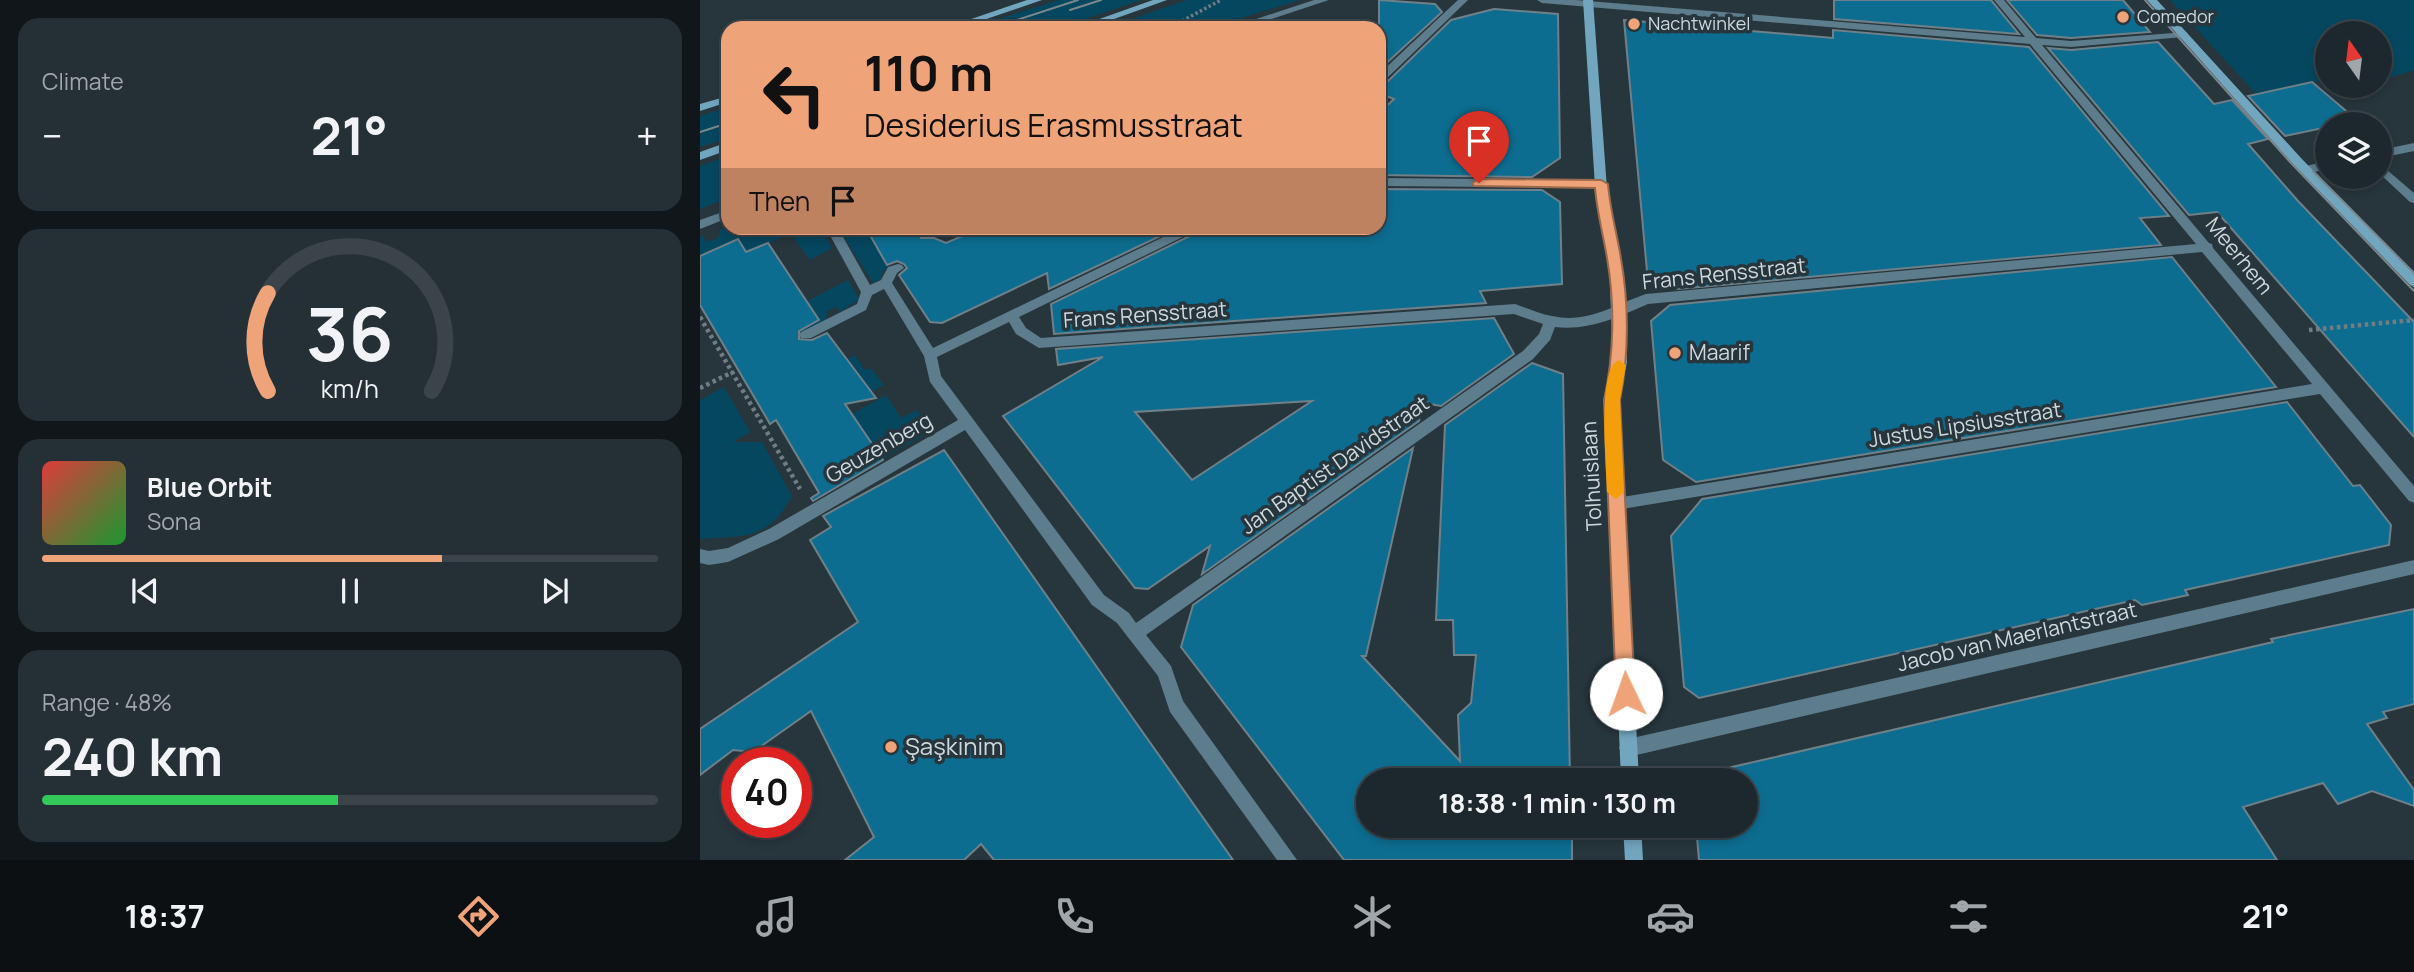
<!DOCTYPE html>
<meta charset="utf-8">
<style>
body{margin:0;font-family:Manrope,sans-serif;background:#253036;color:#f1f3f6;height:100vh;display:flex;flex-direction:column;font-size:26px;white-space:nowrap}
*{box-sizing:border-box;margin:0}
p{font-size:23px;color:#a0a6aa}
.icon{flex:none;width:38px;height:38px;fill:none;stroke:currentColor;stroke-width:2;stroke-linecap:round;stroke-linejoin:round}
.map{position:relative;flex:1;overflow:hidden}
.details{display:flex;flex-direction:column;gap:18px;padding:18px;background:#101619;width:700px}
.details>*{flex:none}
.hud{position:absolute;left:21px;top:21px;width:665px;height:214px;border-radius:21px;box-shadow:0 4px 10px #0003,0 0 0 2px #3b444a;background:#efa378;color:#111;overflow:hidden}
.needle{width:46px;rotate:346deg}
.controls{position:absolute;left:1615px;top:21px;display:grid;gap:14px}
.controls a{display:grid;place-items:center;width:77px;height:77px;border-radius:50%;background:#1d282e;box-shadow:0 4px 10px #0003,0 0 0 2px #3b444a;font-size:35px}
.speed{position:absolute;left:21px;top:747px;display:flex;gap:14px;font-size:35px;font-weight:700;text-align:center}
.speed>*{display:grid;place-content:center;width:91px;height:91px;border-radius:50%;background:#1d282e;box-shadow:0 4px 10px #0003,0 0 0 2px #3b444a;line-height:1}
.speed .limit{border:10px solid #d22;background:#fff;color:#111}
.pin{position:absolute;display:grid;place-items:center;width:60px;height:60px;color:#fff;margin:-72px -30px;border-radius:50% 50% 50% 0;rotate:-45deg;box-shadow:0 0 7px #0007}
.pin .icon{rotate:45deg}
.me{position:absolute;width:77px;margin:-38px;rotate:357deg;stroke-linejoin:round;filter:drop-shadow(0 0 5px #0008)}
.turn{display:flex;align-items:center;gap:24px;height:147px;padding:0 28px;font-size:32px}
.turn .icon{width:91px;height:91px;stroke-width:2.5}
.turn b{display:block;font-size:49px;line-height:60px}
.then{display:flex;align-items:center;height:66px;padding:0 28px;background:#0003;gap:14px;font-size:26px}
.big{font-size:52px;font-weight:700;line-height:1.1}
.details .card{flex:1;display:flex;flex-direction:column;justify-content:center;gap:10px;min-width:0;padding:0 24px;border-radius:21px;background:#253036}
.details .dial{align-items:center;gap:0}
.dial svg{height:182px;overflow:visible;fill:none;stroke:#3b444a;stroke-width:7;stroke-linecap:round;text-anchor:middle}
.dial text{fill:#f1f3f6;stroke:none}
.song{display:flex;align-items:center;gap:21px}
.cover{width:84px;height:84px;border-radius:10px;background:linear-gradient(135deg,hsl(0 70% 55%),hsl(130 70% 35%))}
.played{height:7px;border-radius:4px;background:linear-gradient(90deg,#efa378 65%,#3b444a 65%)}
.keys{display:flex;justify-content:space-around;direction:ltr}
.heat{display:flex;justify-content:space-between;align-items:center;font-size:38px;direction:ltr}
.charge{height:10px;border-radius:5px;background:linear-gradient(90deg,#34c759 48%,#3b444a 0)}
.trip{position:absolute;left:656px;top:768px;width:402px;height:70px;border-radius:35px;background:#1d282e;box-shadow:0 4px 10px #0003,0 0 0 2px #3b444a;font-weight:700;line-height:70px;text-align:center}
.menu{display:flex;height:112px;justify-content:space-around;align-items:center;background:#0c1012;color:#a0a6aa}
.menu .icon{width:49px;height:49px}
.menu .active{color:#efa378}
.menu b{font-size:32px;color:#f1f3f6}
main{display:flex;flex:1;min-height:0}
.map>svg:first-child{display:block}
.green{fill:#05475f}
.building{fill:#0d6d90;stroke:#6f8089;stroke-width:2;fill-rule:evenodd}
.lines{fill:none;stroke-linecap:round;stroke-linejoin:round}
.path-far1{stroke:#717d83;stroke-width:3.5;stroke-dasharray:2.5 2.5;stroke-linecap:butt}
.path{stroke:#717d83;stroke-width:4.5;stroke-dasharray:3.5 3.5;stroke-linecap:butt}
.lane{fill:#5d7c8c;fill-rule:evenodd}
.street{fill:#5d7c8c;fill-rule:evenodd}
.secondary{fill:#72a5be;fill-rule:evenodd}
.tram{stroke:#7b878d;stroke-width:2}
.route{fill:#efa378;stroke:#9b6a4e;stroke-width:2}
.slow{fill:#f59e0b}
.poi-dot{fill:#efa378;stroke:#27363d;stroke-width:2.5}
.labels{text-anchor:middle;stroke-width:7;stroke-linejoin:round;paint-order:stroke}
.far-poi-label{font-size:18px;fill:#ced7dc;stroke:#27363d;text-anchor:start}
.street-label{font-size:21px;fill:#ced7dc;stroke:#27363d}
.poi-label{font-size:21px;fill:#ced7dc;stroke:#27363d;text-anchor:start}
.near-poi-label{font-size:24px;fill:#ced7dc;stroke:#27363d;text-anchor:start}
</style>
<main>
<section class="details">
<div class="card"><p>Climate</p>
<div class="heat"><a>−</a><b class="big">21°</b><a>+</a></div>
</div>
<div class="card dial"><svg viewBox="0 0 100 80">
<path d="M14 69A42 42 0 1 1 86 69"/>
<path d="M14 69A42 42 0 0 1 14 26" stroke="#efa378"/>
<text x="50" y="56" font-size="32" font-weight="700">36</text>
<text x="50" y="72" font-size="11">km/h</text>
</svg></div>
<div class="card">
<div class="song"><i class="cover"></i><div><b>Blue Orbit</b><p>Sona</p></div></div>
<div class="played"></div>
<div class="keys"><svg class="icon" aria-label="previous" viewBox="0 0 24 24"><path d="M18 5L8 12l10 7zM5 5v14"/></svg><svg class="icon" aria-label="pause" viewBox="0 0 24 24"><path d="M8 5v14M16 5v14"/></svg><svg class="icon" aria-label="next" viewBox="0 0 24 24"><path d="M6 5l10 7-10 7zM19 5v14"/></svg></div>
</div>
<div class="card"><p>Range · 48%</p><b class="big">240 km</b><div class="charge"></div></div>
</section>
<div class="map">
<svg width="1714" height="860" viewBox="0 0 1714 860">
<rect width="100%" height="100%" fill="#27363d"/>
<g class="green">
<polygon points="358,0 441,0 358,28 271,28"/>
<polygon points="487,0 600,0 509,28 405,28"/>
<polygon points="1470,0 1714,0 1714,70 1689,78 1680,71 1680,33 1628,33 1627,79 1556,94"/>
<polygon points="28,107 28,138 0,147 0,116"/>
<polygon points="28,156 28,198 0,209 0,166"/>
<polygon points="28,226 28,228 104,228 46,253 38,239 0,256 0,237 4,235 5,242 18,238 20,229"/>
<polygon points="120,228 132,248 110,260 93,237"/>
<polygon points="157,228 167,228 188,268 183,271 181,279 173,283 142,234"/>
<polygon points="148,280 159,299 140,312 136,307 127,311 126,321 102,332 90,331 80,315"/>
<polygon points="155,355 165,370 171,368 184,385 146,405 135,388 147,360"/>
<path d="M24,387L50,432L33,442H62L92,496C68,540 45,536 0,539V400Z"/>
<polygon points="186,395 201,418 216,410 232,431 129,489 178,454 152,414"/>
</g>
<g class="building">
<polygon points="679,0 735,4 742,12 679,70"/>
<polygon points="1134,0 1291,0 1319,34 1134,19"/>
<polygon points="1307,0 1423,0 1450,32 1371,38 1337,35"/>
<polygon points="794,9 858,14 860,158 832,177 679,175 679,113 694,99 679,93 679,85 685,84 751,20"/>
<polygon points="924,20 1133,38 1133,30 1329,47 1469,216 1440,218 1461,245 977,289 947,271"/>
<polygon points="1458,42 1514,104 1532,100 1568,139 1548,144 1598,201 1714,322 1714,437 1517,212 1489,215 1348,48 1371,50"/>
<polygon points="1612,82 1658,121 1628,124 1628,127 1585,136 1548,96"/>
<polygon points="679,189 842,190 860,202 862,284 780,291 786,303 354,334 351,304 496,233 500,228 679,228"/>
<polygon points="166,228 221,228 221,238 234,238 246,243 281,228 477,228 349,289 347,273 242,323 230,322 199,275 207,268 204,264 197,261 187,265"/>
<polygon points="38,239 46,252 68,243 119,320 99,331 99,339 112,340 127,333 176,398 145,404 183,460 113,501 111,498 119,493 76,420 70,424 0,305 0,256"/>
<polygon points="1472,257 1576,387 996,482 963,460 951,321 970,305"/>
<path d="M794,318L814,354L741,406L723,403L719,421L502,574L510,546L448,589L435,588L303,416L403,357L358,365L356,349ZM612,401L492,480L435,412Z"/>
<polygon points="832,363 863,374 870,780 668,780 668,826 872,826 872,860 644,860 481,647 493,605 713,448 666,656 662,656 760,761 758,715 771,703 776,655 754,655 753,620 736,620 745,425"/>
<polygon points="1587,402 1653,486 1660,485 1691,525 1689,545 1485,590 1488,595 1442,605 1435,600 999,698 984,687 971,536 1002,499"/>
<polygon points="244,450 420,700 533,860 294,860 281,844 264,860 145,860 174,837 111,711 53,752 33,750 0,775 0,729 158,622 110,540 131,527 123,516"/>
<polygon points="1714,609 1714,704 1683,712 1687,718 1667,724 1714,790 1714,806 1672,791 1638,804 1623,783 1543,807 1577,860 999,860 996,826 1046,826 1046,780 1000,780 1006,773 1573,642 1571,639"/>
</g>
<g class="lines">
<polyline class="path-far1" points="469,28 521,0"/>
<g class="path">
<polyline points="0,317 100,489"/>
<polyline points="1609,330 1714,320"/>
<polyline points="0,388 33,372"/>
</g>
<g class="lane">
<polygon points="1714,143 1714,151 1680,158 1680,150"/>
<polygon points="1628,161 1628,169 1605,174 1599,170 1601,167"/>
<polygon points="229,228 246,228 231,236 223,236 223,230"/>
</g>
<g class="street">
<polygon points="614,0 629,0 544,28 529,28"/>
<polygon points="758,0 768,0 683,82 679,83 679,74"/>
<path d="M837,0H876L1325,37L1294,0H1304L1336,38L1371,41L1486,32L1488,34L1483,37L1371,47L1342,45L1509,243L1512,244L1513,248L1714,486V503L1709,501L1620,394L916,510L911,509L909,504L911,499L916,498L1612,384L1502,252L948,304C918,317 889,331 855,327L850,340L833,359L446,635L471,666L483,701L597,860H577L470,712L458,676L417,623L392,605L265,430L79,539L28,562L9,565L0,563V549L9,551L28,548L69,529L258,420L230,382L224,356L184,289L172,295L166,310L111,338H101L99,335L101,332L157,304L161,292L126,228H138L170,285L181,280L188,267L198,264L202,265L204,268L197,273L192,283L233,348L482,228H497L495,231L319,317L326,328L341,338L815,304C827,308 839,314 852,316C887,324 914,305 946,294L1496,244L1330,44L842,3ZM814,314L843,324L839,334L823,351L436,623L429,613L404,595L241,376L237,357L309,322L316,334L339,348Z"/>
<polygon points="1680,164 1714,193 1714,203 1710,202 1680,174"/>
<polygon points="679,178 901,180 907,184 901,188 679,186"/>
<polygon points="28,210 28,218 0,229 0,220"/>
<polygon points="1714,560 1714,574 928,757 922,754 919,748 922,742 928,739"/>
</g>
<g class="secondary">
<polygon points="327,0 342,0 260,28 245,28"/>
<polygon points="453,0 467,0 389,28 374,28"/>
<polygon points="883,0 893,0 908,202 921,260 927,362 919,400 939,780 921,780 905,400 913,362 909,260 896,202"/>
<polygon points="1447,0 1457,0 1601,158 1714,274 1714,287 1710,285 1593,164"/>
<polygon points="28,96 28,102 0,111 0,104"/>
<polygon points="28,142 28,150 0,160 0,152"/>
<polygon points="923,826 941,826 943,860 925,860"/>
</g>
<g class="tram">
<polyline points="1445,0 1590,162 1714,291"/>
<polyline points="370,10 401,0"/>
<polyline points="292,28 378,0"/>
<polyline points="0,132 28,123"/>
<polyline points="1613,171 1714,273"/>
</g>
</g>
<path class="route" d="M779,179L901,180L908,184C910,210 917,233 921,259C929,304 929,355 920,400L935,694L932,700L926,703L919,700L916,694L904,400C914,355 915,304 907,258C903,234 897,212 895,188L774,186L772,183Z"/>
<path class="slow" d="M919,360L926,365L920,400L924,492L916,499L907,492C907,469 896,367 919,360Z"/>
<g class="poi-dot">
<circle cx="1423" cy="17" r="7"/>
<circle cx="934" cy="24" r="7"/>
<circle cx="975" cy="353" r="7"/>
<circle cx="191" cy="747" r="7"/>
</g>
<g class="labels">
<g class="far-poi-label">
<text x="1437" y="23">Comedor</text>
<text x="948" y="30">Nachtwinkel</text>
</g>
<g class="street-label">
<text transform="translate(1539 256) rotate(51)" y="7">Meerhem</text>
<text transform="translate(1024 274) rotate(-6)" y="7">Frans Rensstraat</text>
<text transform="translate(445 315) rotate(-4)" y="7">Frans Rensstraat</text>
<text transform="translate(1265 425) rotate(-9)" y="7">Justus Lipsiusstraat</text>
<text transform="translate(179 448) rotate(-30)" y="7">Geuzenberg</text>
<text transform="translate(635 465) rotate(-35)" y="7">Jan Baptist Davidstraat</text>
<text transform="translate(892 476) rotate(-93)" y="7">Tolhuislaan</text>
<text transform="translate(1317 637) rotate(-13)" y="7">Jacob van Maerlantstraat</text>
</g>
<g class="poi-label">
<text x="989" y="360">Maarif</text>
</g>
<g class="near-poi-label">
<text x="205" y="755">Şaşkinim</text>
</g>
</g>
</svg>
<div class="controls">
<a><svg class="needle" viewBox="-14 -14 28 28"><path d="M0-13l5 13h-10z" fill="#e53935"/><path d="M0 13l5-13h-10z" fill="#a0a6aa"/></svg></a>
<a><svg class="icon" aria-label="layers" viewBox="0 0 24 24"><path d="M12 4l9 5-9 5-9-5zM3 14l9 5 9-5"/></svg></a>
</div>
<div class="speed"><div class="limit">40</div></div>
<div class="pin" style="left:779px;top:183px;background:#d93025"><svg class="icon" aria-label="arrive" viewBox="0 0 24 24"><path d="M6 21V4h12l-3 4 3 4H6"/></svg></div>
<svg class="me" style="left:926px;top:694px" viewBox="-20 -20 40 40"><circle r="19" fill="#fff"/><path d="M0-13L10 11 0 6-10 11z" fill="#efa378"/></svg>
<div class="trip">18:38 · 1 min · 130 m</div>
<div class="hud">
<div class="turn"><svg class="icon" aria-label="left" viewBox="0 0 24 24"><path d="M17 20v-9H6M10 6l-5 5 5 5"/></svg><div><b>110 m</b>Desiderius Erasmusstraat</div></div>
<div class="then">Then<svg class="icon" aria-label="arrive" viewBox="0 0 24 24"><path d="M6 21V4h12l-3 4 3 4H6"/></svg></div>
</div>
</div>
</main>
<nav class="menu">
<b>18:37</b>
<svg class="icon active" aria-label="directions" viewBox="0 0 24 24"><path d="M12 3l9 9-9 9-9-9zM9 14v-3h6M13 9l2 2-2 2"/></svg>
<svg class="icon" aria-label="music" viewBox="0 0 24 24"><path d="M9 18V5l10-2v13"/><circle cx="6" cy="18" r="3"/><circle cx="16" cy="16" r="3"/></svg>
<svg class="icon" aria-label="phone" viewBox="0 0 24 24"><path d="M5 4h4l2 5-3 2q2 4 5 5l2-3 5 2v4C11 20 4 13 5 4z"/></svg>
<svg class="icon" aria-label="climate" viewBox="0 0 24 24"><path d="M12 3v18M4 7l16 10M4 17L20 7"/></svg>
<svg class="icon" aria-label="car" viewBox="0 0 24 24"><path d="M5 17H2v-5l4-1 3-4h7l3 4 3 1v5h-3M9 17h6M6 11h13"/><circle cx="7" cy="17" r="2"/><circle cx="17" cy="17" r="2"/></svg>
<svg class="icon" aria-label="filters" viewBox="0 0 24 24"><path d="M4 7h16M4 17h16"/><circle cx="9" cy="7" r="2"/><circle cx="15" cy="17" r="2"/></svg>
<b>21°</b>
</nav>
